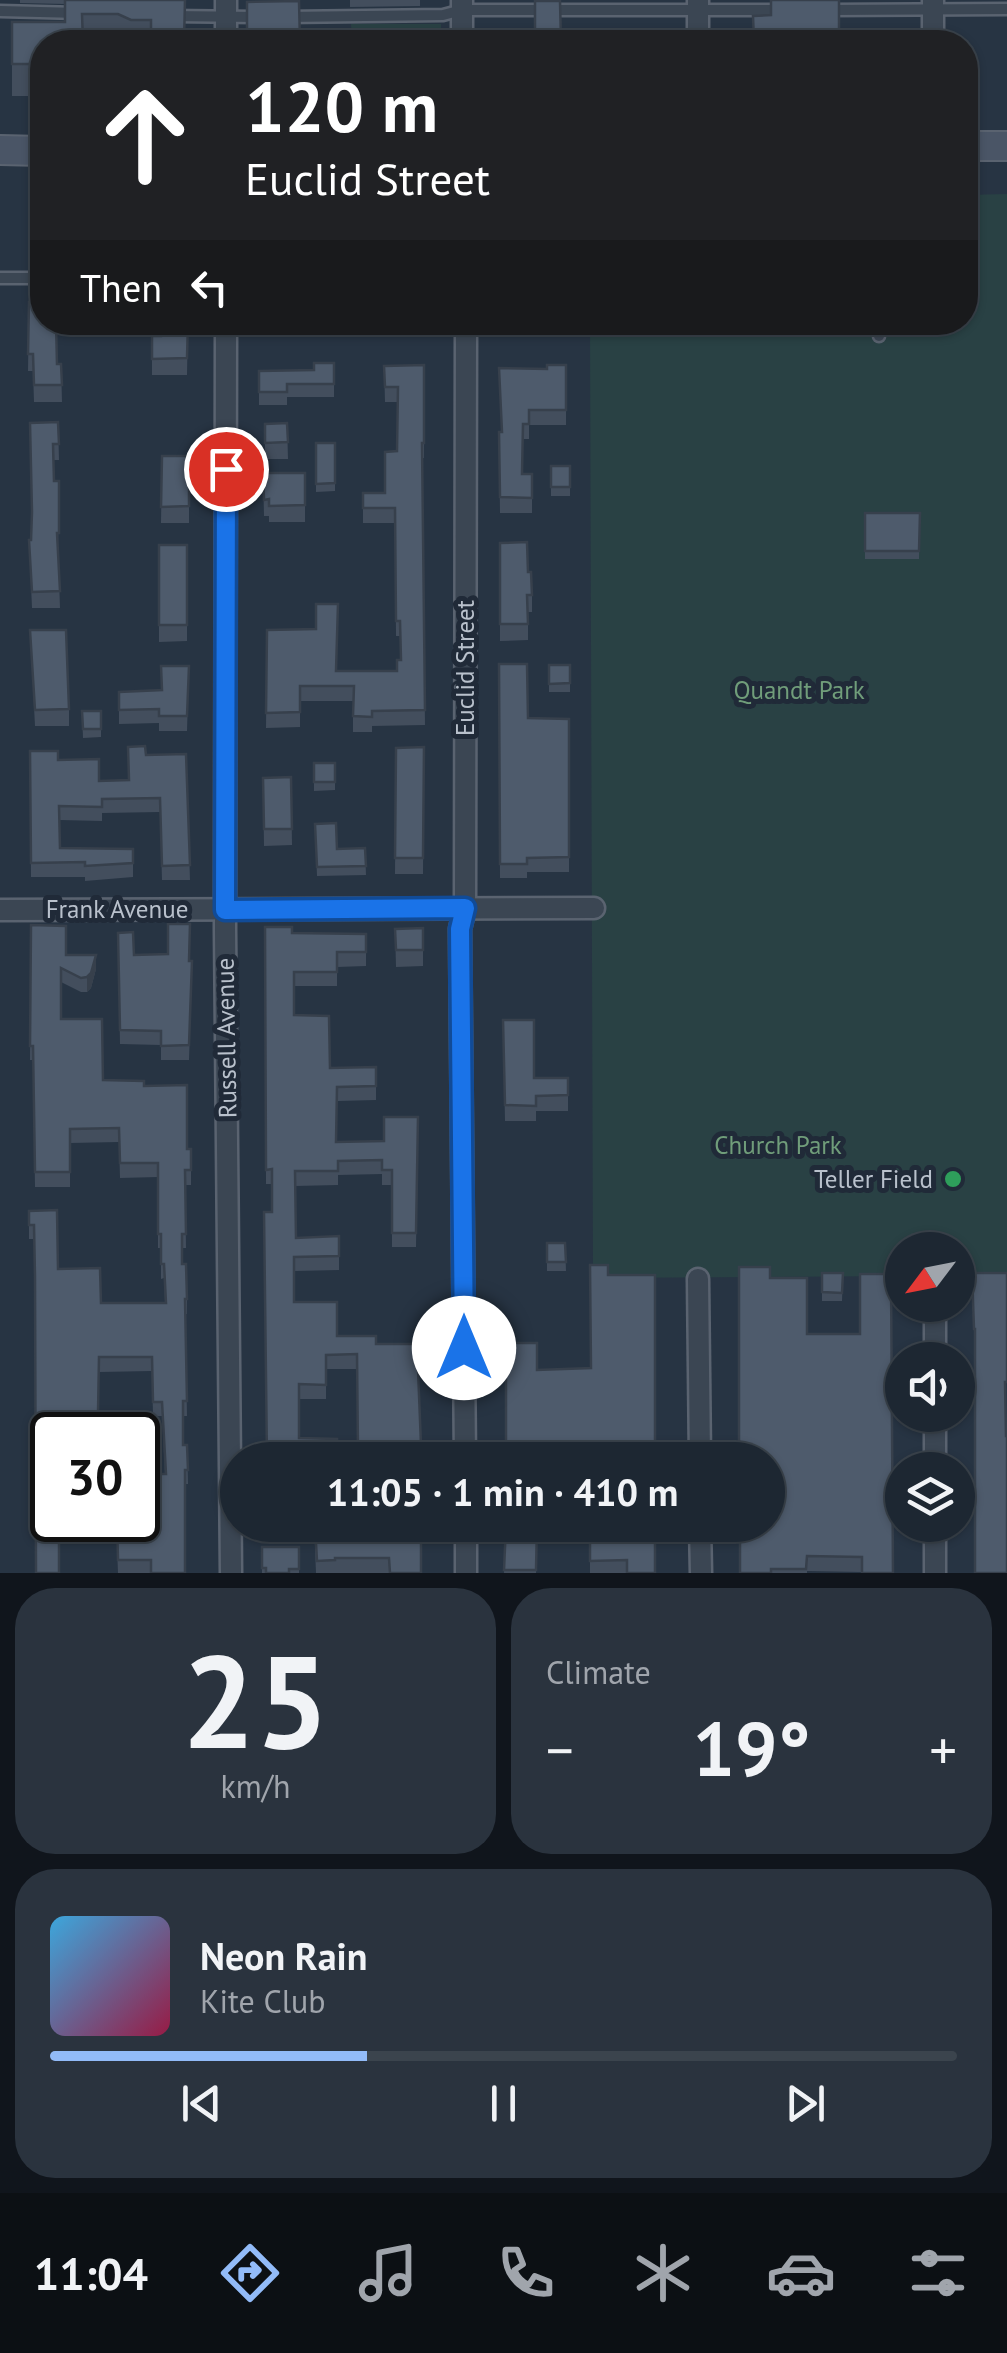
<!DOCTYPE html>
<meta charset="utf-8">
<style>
body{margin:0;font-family:"PT Sans",sans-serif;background:#2a333e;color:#f1f3f6;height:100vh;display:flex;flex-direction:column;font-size:38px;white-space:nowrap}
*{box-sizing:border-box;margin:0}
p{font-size:32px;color:#a0a5ac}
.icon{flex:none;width:55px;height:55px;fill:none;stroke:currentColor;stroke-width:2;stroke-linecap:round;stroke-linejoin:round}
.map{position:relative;height:1573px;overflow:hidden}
.panel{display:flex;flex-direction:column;gap:15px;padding:15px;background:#10151c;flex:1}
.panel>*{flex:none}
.guide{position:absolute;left:30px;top:30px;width:948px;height:305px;border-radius:40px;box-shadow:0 2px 8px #0004,0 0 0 2px #3b444d;background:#202124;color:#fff;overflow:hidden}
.needle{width:65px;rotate:238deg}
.buttons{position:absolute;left:885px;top:1232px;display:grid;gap:20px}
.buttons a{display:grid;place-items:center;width:90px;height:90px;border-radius:50%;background:#1d2732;box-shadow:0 2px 8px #0004,0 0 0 2px #3b444d;font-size:50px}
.speed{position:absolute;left:30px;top:1412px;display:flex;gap:20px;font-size:50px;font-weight:700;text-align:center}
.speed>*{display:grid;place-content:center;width:130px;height:130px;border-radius:50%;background:#1d2732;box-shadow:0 2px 8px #0004,0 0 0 2px #3b444d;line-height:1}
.speed .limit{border:5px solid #111;border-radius:15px;background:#fff;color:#111}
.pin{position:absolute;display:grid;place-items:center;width:85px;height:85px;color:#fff;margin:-42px;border:5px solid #fff;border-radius:50%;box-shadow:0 2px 10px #0007}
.me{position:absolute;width:110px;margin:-55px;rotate:0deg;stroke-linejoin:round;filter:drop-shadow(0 0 8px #0008)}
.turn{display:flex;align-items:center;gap:35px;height:210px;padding:0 50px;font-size:45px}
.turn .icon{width:130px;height:130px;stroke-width:2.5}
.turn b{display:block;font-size:70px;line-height:85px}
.then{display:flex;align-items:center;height:95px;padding:0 50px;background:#0003;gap:20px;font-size:38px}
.big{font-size:75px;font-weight:600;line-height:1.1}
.panel .widget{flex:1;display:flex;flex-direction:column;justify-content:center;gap:15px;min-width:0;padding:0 35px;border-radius:40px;background:#2a333e}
.panel .dial{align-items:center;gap:0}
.dial b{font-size:130px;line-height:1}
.song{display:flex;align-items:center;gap:30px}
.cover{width:120px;height:120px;border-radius:15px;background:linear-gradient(135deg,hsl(200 70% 55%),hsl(340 70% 35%))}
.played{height:10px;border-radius:5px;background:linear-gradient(90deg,#92bbf8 35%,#3b444d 35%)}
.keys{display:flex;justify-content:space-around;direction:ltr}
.heat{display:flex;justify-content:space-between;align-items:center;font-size:55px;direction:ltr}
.panel .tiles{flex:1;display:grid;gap:15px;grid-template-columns:1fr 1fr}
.widget:last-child{grid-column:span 2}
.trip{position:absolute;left:220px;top:1442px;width:565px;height:100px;border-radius:50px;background:#1d2732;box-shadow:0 2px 8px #0004,0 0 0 2px #3b444d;font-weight:600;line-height:100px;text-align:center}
.tab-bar{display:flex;height:160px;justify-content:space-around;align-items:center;background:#0c1014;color:#a0a5ac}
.tab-bar .icon{width:70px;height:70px}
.tab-bar .current{color:#92bbf8}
.tab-bar b{font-size:45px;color:#f1f3f6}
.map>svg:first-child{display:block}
.green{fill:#294144}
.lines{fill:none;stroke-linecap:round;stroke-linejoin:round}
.lane-casing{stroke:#5a6370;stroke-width:15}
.street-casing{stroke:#5a6370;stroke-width:25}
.secondary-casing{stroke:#5a6370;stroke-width:32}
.lane{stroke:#3b4653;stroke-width:10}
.street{stroke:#3b4653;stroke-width:20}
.secondary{stroke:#4a5566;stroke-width:28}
.wall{fill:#434e5d}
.shaded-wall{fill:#37404c}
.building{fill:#4e5b6c;stroke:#37404c;stroke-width:2.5}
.route-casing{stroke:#114b97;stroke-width:25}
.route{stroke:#1a73e8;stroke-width:18}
.leisure-dot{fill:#2e9e5b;stroke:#202a38;stroke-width:4}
.labels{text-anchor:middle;stroke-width:10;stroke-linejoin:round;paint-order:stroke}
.street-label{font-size:25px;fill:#b9c1cc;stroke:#202a38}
.park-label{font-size:25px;fill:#709d7a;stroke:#202a38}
.poi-label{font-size:25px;fill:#b9c1cc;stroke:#202a38;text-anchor:end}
</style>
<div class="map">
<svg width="1007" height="1573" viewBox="0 0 1007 1573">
<rect width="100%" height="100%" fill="#273443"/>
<g class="green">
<polygon points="351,24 441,24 441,42 352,42"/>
<polygon points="1007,194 1007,1275 958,1275 958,1250 902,1250 902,1276 593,1278 590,323 965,322 965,195"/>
</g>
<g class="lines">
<g class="lane-casing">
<g id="lane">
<polyline points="830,10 1007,9"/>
<polyline points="0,11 79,13"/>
<polyline points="171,16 259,17"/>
<polyline points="286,17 443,15 462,10 783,10"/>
<polyline points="0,278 42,278"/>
<polyline points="879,322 879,336"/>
</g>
</g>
<g class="street-casing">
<g id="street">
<polyline points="226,0 226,42"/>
<polyline points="462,0 462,42"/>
<polyline points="698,42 698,0"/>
<polyline points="933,42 933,0"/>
<polyline points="226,322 225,930 231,1573"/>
<polyline points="0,910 594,908"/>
<polyline points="698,1279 700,1460"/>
<polyline points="935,1305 935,1360"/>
<polyline points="935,1415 935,1470"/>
<polyline points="465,1460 460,929 465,908 466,322"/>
<polyline points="466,1525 466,1573"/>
<polyline points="700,1525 701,1573"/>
<polyline points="935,1525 935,1573"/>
</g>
</g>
<g class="secondary-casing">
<g id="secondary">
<polyline points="965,146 1007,146"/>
<polyline points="0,150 42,151"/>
</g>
</g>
<use href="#lane" class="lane"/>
<use href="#street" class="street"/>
<use href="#secondary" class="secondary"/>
</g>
<g class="wall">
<polygon points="20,0 185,0 185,42 42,42 42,96 12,96 12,22 65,22 65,4 20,3"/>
<polygon points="350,0 420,0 420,6 350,7"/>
<polygon points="839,0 839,42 753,42 771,15"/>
<polygon points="29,302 57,364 61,364 62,402 34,402 33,371 28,371"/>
<polygon points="188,322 187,375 152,375 152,336 160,336"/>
<polygon points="334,363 334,397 287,397 287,405 259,405 259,371 314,370"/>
<polygon points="424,365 424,458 422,458 425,725 372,726 372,732 353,732 353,701 300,701 300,727 266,728 267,630 316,629 337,671 397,671 400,660 400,636 396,636 395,523 363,523 363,493 385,493 397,451 398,402 385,402 384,366"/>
<polygon points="566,365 566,425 529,425 529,439 523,439 522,474 532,474 532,513 500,513 499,432 501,432 547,369"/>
<polygon points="58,422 59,460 53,460 54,481 59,481 58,549 60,608 32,608 29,540 31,540"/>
<polygon points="287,423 288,459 265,459 265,424"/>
<polygon points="316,443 335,443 335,491 316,492"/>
<polygon points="162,456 189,456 189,523 161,523"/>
<rect x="551" y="466" width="19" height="30"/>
<polygon points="263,473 305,473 305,522 269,522 269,516 264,516"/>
<polygon points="865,513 920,513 919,559 865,559"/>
<polygon points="500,543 528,572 532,595 532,612 528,612 528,640 500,641"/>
<polygon points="159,545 187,545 187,641 159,642"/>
<polygon points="30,630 69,709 69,726 35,726"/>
<polygon points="499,664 528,718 569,719 569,872 527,872 527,878 500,878"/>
<rect x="549" y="665" width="21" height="27"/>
<polygon points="189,666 187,731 159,731 159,723 119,724 119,692 161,690"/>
<polygon points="82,711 101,711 101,737 83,738"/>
<polygon points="424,747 423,874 395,874 396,748"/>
<polygon points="30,751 58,760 99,781 129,780 146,755 186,754 190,880 162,880 160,812 102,813 102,821 60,820 60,848 133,849 133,877 85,881 85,877 31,877"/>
<polygon points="314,763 335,763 335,790 314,791"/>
<polygon points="291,777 292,845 264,846 263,778"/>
<polygon points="315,824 337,849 365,848 366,875 317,876"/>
<polygon points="31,925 66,955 96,969 91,988 87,992 81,992 61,982 61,1019 103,1080 144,1086 187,1149 191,1149 191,1185 185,1185 186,1248 182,1248 182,1264 187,1299 187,1314 185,1314 187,1416 183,1416 183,1445 187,1445 188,1484 185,1484 185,1573 118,1573 116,1520 165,1474 162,1416 153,1416 152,1371 99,1372 98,1413 103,1413 103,1435 52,1435 35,1291 34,1239 29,1239 29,1211 58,1269 101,1303 165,1303 164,1278 161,1279 161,1248 158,1248 158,1177 120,1178 119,1142 70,1143 70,1187 35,1187 33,1060 30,1060"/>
<polygon points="265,927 292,933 366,934 366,966 337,967 337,986 294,986 294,1015 330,1068 376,1067 376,1100 337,1101 336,1142 384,1141 418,1117 416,1247 392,1247 392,1185 382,1185 382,1174 338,1175 338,1185 295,1186 296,1238 339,1236 339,1270 294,1271 294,1302 337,1336 376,1344 426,1460 358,1460 357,1369 326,1369 326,1399 299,1399 267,1460 272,1212 272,1184 266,1184"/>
<polygon points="423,928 423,966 396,967 395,929"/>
<polygon points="118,933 134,955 189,961 192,975 189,1060 161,1060 161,1045 120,1044"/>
<polygon points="503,1020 534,1078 568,1078 568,1111 536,1111 536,1121 505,1121"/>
<polygon points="547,1243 565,1243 566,1271 547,1271"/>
<polygon points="822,1273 843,1273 842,1301 822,1301"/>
<polygon points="608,1275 655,1460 506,1460 537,1370 591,1368"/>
<polygon points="770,1278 807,1334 860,1334 862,1572 807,1571 807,1573 740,1573"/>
<polygon points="314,1525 421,1525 421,1573 316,1573"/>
<polygon points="506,1525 655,1525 655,1573 590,1573 590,1535 537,1535 536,1573 504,1573"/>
<rect x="262" y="1547" width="37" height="26"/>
</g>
<polygon class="shaded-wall" points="96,955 96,969 91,988 87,992 87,977"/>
<g class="building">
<polygon points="65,0 185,0 184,42 151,42 151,20 131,20 118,14 82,14 83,42 42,42 42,64 12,64 12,22 65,22"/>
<polygon points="771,0 839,0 839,33 805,33 805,42 754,42 753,16 771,15"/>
<polygon points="299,1 300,42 247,42 247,2"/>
<polygon points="535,1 560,1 561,42 535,42"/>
<polygon points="29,302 42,302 42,322 56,322 57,364 61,364 62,385 34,385 33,354 28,354"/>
<polygon points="161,322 188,322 187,358 152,359 152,336 161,336"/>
<polygon points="314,363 334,363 334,384 287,384 287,392 259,392 259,371 314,370"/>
<polygon points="424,365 424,443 422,443 425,710 372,711 372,717 353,716 354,686 300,686 300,712 266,713 267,630 316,629 316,604 338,604 336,671 397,671 397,660 401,660 400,621 396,621 395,508 363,508 363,493 385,493 385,452 397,451 398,387 385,387 384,366"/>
<polygon points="547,365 566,365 566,410 529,410 529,424 523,424 522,474 532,474 532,498 500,497 499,432 502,432 499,368 547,369"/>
<polygon points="58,422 59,444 53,444 54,481 59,481 59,533 57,533 60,591 32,592 29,540 31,540 32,512 30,423"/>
<polygon points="287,423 288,442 265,443 265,424"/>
<polygon points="316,443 335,443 335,483 316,484"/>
<polygon points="162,456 189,456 189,506 161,507"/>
<rect x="551" y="466" width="19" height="21"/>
<polygon points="263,473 305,473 305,505 269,506 269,499 264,500"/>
<polygon points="865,513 920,513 919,551 865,551"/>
<polygon points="527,542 528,572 531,572 532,595 527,595 528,624 500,624 500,543"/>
<rect x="159" y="545" width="28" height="80"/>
<polygon points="30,630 66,630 69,709 35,710"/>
<polygon points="499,664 527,664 528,718 569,719 569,857 527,858 527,864 500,864"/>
<polygon points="549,665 570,665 570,683 549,684"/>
<polygon points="161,666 189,666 187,716 159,716 159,709 119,710 119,692 162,690"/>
<polygon points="82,711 101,711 101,729 83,729"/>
<polygon points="145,746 146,755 186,754 190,865 162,866 160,798 102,799 102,807 59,806 60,848 133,849 133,863 85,866 85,862 31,863 30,751 58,751 58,760 99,759 99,781 129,780 128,747"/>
<polygon points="424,747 423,858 395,858 396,748"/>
<rect x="314" y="763" width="21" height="19"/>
<polygon points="291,777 292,829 264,829 263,778"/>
<polygon points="336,823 337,849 365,848 366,866 317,867 315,824"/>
<polygon points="168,924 190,924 189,961 192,961 189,1045 161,1046 161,1031 120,1030 118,933 133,932 134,955 168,954"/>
<polygon points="31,925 66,926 66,955 96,955 91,973 87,977 81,978 61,968 61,1019 102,1019 103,1080 144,1081 144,1086 187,1085 187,1149 191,1149 191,1170 185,1170 186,1234 182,1234 182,1264 186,1264 187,1299 185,1299 187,1401 183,1401 183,1445 187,1445 188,1470 185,1470 185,1573 151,1573 151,1560 118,1560 117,1520 138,1520 138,1474 166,1474 162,1402 153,1402 152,1357 99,1357 98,1413 103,1413 103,1432 100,1432 100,1435 52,1435 52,1520 59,1520 59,1573 36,1573 35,1276 34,1225 29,1225 29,1211 57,1210 58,1269 100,1268 101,1303 166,1303 164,1264 161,1264 161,1234 158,1234 158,1163 120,1163 119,1128 70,1129 70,1172 35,1172 33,1046 30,1046"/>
<polygon points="265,927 292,927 292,933 366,934 366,952 337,952 337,972 294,972 294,1015 329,1016 330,1068 376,1067 376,1086 337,1087 336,1142 384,1141 384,1117 418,1117 416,1233 392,1233 392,1170 382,1170 382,1160 338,1161 338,1171 295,1171 296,1238 339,1236 339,1256 294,1257 294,1302 337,1302 337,1336 376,1336 376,1344 417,1344 421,1445 425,1445 426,1460 394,1460 394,1452 358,1452 357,1354 326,1355 326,1385 299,1384 299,1438 337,1439 337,1460 267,1460 264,1212 272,1212 272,1169 266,1170"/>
<polygon points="423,928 423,950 396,950 395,929"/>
<polygon points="503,1020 534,1020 534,1078 568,1078 568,1095 536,1096 536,1106 505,1105"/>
<polygon points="547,1243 565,1243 566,1262 547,1262"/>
<polygon points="590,1265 608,1265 608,1275 655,1275 655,1460 626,1460 626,1454 573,1454 572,1460 506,1460 506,1343 537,1343 537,1370 591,1368"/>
<polygon points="739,1267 770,1267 770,1278 807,1278 807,1334 860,1334 860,1274 891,1274 893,1573 862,1573 862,1557 807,1556 806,1569 771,1569 771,1573 740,1573 740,1525 768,1525 768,1460 739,1460"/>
<polygon points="822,1273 843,1273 842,1293 822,1292"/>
<polygon points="972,1273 1007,1273 1007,1382 1005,1382 1006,1436 1007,1436 1007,1573 975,1573 975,1329 974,1329"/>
<polygon points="315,1525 421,1525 421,1573 390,1573 389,1558 335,1558 335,1560 317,1561"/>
<polygon points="506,1525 537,1525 536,1570 504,1570"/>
<polygon points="590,1525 655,1525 655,1573 627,1573 627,1560 590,1561"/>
<polygon points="262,1547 299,1547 299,1569 289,1569 289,1573 266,1573 266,1568 262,1568"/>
</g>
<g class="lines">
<g class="route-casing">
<polyline id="route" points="226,469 225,910 465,908 460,929 464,1348"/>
</g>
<use href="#route" class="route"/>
</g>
<circle class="leisure-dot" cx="953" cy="1179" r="10"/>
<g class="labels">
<g class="street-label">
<text transform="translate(465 668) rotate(-90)" y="9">Euclid Street</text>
<text x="117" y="918">Frank Avenue</text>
<text transform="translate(226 1038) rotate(-91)" y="9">Russell Avenue</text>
</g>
<g class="park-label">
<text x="799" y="699">Quandt Park</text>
<text x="778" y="1154">Church Park</text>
</g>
<g class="poi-label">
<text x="933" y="1188">Teller Field</text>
</g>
</g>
</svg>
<div class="buttons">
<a><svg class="needle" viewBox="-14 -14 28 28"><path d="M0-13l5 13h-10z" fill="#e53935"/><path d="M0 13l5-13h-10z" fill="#a0a5ac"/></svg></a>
<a><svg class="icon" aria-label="sound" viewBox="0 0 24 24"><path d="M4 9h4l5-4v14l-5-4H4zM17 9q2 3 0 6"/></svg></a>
<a><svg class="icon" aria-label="layers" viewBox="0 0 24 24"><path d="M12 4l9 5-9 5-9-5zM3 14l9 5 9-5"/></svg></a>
</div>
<div class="speed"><div class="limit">30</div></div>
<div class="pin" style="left:226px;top:469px;background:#d93025"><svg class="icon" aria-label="arrive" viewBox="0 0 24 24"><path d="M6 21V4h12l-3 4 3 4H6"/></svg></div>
<svg class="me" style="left:464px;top:1348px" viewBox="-20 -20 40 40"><circle r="19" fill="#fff"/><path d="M0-13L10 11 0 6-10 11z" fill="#1a73e8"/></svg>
<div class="trip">11:05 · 1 min · 410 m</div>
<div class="guide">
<div class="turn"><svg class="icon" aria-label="ahead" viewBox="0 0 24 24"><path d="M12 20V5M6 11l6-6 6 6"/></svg><div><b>120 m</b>Euclid Street</div></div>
<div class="then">Then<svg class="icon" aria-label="left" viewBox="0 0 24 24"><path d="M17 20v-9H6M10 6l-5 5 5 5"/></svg></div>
</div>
</div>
<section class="panel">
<div class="tiles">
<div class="widget dial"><b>25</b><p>km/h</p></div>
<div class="widget"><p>Climate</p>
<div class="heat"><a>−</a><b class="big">19°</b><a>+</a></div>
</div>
<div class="widget">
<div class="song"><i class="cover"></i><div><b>Neon Rain</b><p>Kite Club</p></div></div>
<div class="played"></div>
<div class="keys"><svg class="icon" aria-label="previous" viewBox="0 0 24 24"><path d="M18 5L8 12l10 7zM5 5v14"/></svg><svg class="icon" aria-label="pause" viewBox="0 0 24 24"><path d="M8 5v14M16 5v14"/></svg><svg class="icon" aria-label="next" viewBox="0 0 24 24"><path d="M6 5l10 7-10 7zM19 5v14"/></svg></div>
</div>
</div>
</section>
<nav class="tab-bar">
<b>11:04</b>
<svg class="icon current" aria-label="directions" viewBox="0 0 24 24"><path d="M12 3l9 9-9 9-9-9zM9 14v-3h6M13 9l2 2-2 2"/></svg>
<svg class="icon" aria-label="music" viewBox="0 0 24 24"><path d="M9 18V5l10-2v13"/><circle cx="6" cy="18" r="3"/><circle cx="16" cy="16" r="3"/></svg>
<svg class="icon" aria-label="phone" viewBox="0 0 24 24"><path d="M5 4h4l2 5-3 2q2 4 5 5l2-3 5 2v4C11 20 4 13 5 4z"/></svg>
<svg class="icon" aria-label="climate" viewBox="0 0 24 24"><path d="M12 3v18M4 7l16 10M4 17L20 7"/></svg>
<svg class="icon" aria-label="car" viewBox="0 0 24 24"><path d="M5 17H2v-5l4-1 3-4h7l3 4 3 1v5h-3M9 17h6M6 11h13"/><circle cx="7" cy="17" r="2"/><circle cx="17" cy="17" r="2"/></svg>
<svg class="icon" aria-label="filters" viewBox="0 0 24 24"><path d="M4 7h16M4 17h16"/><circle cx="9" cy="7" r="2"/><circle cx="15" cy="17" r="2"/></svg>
</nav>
